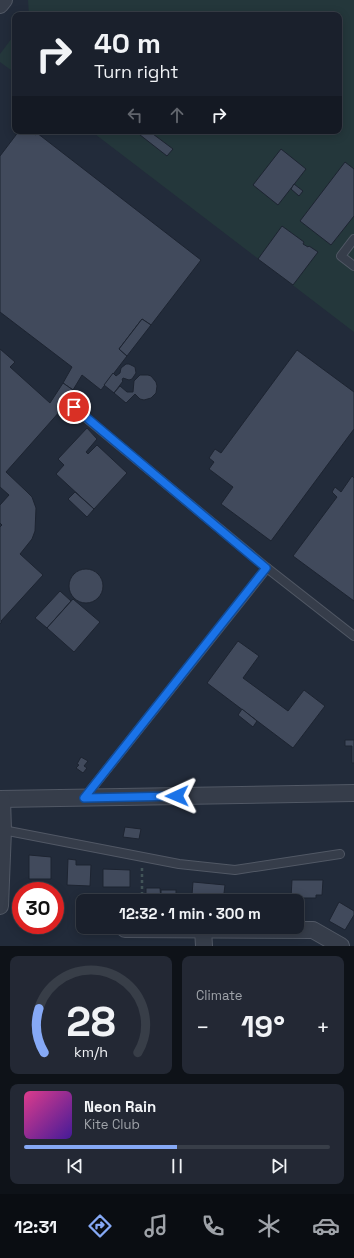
<!DOCTYPE html>
<meta charset="utf-8">
<style>
body{margin:0;font-family:"Space Grotesk",sans-serif;background:#232834;color:#f1f3f6;height:100vh;display:flex;flex-direction:column;font-size:15px;white-space:nowrap}
*{box-sizing:border-box;margin:0}
p{font-size:13px;color:#9fa3a9}
.icon{flex:none;width:22px;height:22px;fill:none;stroke:currentColor;stroke-width:2;stroke-linecap:round;stroke-linejoin:round}
.map{position:relative;height:946px;overflow:hidden}
.panel{display:flex;flex-direction:column;gap:10px;padding:10px;background:#0e1218;flex:1}
.panel>*{flex:none}
.banner{position:absolute;left:12px;top:12px;width:330px;height:122px;border-radius:8px;box-shadow:0 2px 10px #0003,0 0 0 1px #383e48;background:#1a202c;color:#f1f3f6;overflow:hidden}
.speed{position:absolute;left:12px;top:882px;display:flex;gap:8px;font-size:20px;font-weight:700;text-align:center}
.speed>*{display:grid;place-content:center;width:52px;height:52px;border-radius:50%;background:#1a202c;box-shadow:0 2px 10px #0003,0 0 0 1px #383e48;line-height:1}
.speed .limit{border:6px solid #d22;background:#fff;color:#111}
.pin{position:absolute;display:grid;place-items:center;width:34px;height:34px;color:#fff;margin:-17px;border:2px solid #fff;border-radius:50%;box-shadow:0 1px 4px #0007}
.me{position:absolute;width:44px;margin:-22px;rotate:269deg;stroke-linejoin:round;filter:drop-shadow(0 0 3px #0008)}
.turn{display:flex;align-items:center;gap:14px;height:84px;padding:0 16px;font-size:18px}
.turn .icon{width:52px;height:52px;stroke-width:2.5}
.turn b{display:block;font-size:28px;line-height:34px}
.lanes{display:flex;align-items:center;height:38px;padding:0 16px;background:#0003;justify-content:center;gap:20px;direction:ltr}
.lanes .off{opacity:.35}
.big{font-size:30px;font-weight:700;line-height:1.1}
.panel .widget{flex:1;display:flex;flex-direction:column;justify-content:center;gap:6px;min-width:0;padding:0 14px;border-radius:8px;background:#232834}
.panel .dial{align-items:center;gap:0}
.dial svg{height:104px;overflow:visible;fill:none;stroke:#383e48;stroke-width:7;stroke-linecap:round;text-anchor:middle}
.dial text{fill:#f1f3f6;stroke:none}
.song{display:flex;align-items:center;gap:12px}
.cover{width:48px;height:48px;border-radius:6px;background:linear-gradient(135deg,hsl(330 70% 55%),hsl(260 70% 35%))}
.played{height:4px;border-radius:2px;background:linear-gradient(90deg,#86a9f6 50%,#383e48 50%)}
.keys{display:flex;justify-content:space-around;direction:ltr}
.heat{display:flex;justify-content:space-between;align-items:center;font-size:22px;direction:ltr}
.panel .tiles{flex:1;display:grid;gap:10px;grid-template-columns:1fr 1fr}
.widget:last-child{grid-column:span 2}
.trip{position:absolute;left:76px;top:894px;width:228px;height:40px;border-radius:8px;background:#1a202c;box-shadow:0 2px 10px #0003,0 0 0 1px #383e48;font-weight:700;line-height:40px;text-align:center}
.dock{display:flex;height:64px;justify-content:space-around;align-items:center;background:#0a0d12;color:#9fa3a9}
.dock .icon{width:28px;height:28px}
.dock .current{color:#86a9f6}
.dock b{font-size:18px;color:#f1f3f6}
.map>svg:first-child{display:block}
.green{fill:#24373b}
.building{fill:#414a5c;stroke:#1d2431}
.lines{fill:none;stroke-linecap:round;stroke-linejoin:round}
.lane-casing{stroke:#515865;stroke-width:10}
.street-casing{stroke:#515865;stroke-width:18}
.path{stroke:#425458;stroke-width:2.5;stroke-dasharray:3 3;stroke-linecap:butt}
.lane{stroke:#363d4a;stroke-width:8}
.street{stroke:#363d4a;stroke-width:16}
.route-casing{stroke:#114b97;stroke-width:10}
.route{stroke:#1a73e8;stroke-width:7}
</style>
<div class="map">
<svg width="354" height="946" viewBox="0 0 354 946">
<rect width="100%" height="100%" fill="#222b3a"/>
<g class="green">
<polygon points="28,0 354,0 354,332 91,131 339,131 339,15 29,15"/>
<polygon points="15,34 15,73 0,62 0,54"/>
</g>
<g class="building">
<polygon points="19,131 31,131 36,135 37,133 201,260 151,325 142,319 119,349 127,356 101,390 82,375 73,390 63,383 72,367 0,312 0,156"/>
<polygon points="135,131 149,131 173,149 167,156"/>
<polygon points="281,149 306,169 278,205 253,185"/>
<polygon points="345,162 354,169 354,216 331,245 300,221"/>
<polygon points="294,184 303,191 299,196 291,189"/>
<polygon points="282,226 304,242 303,244 308,247 309,246 318,252 293,285 258,259"/>
<polygon points="142,319 151,325 127,356 119,349"/>
<polygon points="0,349 15,362 10,367 50,403 63,383 73,390 61,410 6,472 26,491 32,497 36,508 35,531 32,539 20,554 43,575 1,621 2,622 0,624 0,527 2,525 0,523 0,505 9,495 0,487"/>
<polygon points="297,350 354,392 354,429 271,541 221,504 233,487 209,469 214,462 209,458 215,449 221,453"/>
<polygon points="126,364 129,364 135,367 136,373 132,379 129,380 123,378 122,380 123,381 114,393 104,385 113,373 116,376 120,373 121,368"/>
<polygon points="140,375 148,375 151,376 156,382 157,386 156,393 151,398 144,400 140,399 135,394 126,403 114,393 120,386 127,392 133,392 134,381"/>
<polygon points="87,428 97,439 86,452 88,454 97,445 127,473 94,509 56,474 64,465 58,459"/>
<polygon points="352,476 354,478 354,601 293,556 337,497 332,492 335,487 341,492"/>
<polygon points="75,492 94,509 87,517 68,499"/>
<circle cx="86" cy="586" r="17"/>
<polygon points="60,591 71,601 47,628 35,618"/>
<polygon points="73,599 100,622 74,652 47,628"/>
<polygon points="238,641 259,656 243,678 288,711 304,690 325,706 293,748 207,683"/>
<polygon points="242,709 257,721 253,727 238,715"/>
<polygon points="345,740 354,740 354,763 352,763 352,746 345,746"/>
<polygon points="81,757 88,761 84,766 87,768 83,773 76,768 79,765 77,764"/>
<polygon points="125,827 141,829 139,839 123,837"/>
<polygon points="29,855 51,857 51,879 29,879"/>
<polygon points="68,859 76,860 76,865 91,865 90,886 67,885"/>
<polygon points="103,869 130,870 130,887 103,887"/>
<polygon points="292,880 323,880 322,895 316,895 316,898 291,898"/>
<polygon points="193,882 225,885 223,901 214,900 214,898 192,895"/>
<polygon points="146,888 160,888 161,901 146,901"/>
<rect x="161" y="890" width="15" height="11"/>
<polygon points="245,894 258,895 258,897 267,898 267,901 245,901"/>
<polygon points="192,895 214,898 214,900 192,897"/>
<polygon points="339,902 354,911 354,915 345,930 329,921"/>
<rect x="29" y="925" width="18" height="8"/>
<rect x="83" y="927" width="19" height="4"/>
</g>
<g class="lines">
<g class="lane-casing">
<g id="lane">
<polyline points="354,239 341,256 354,266"/>
<polyline points="73,407 267,568 354,636"/>
<polyline points="85,797 267,568"/>
<polyline points="3,830 179,864 235,870 340,854"/>
</g>
</g>
<g class="street-casing">
<g id="street">
<polyline points="0,5 4,0"/>
<polyline points="0,799 354,793"/>
<polyline points="0,906 3,830 2,799"/>
<polyline points="125,929 313,930 341,946"/>
<polyline points="203,929 204,946"/>
</g>
</g>
<polyline class="path" points="142,901 142,868"/>
<use href="#lane" class="lane"/>
<use href="#street" class="street"/>
</g>
<g class="lines">
<g class="route-casing">
<polyline id="route" points="74,407 266,568 84,798 177,796"/>
</g>
<use href="#route" class="route"/>
</g>
</svg>
<div class="speed"><div class="limit">30</div></div>
<div class="pin" style="left:74px;top:407px;background:#d93025"><svg class="icon" aria-label="arrive" viewBox="0 0 24 24"><path d="M6 21V4h12l-3 4 3 4H6"/></svg></div>
<svg class="me" style="left:177px;top:796px" viewBox="-20 -20 40 40"><path d="M0-17L14 15 0 8-14 15z" fill="#1a73e8" stroke="#fff" stroke-width="4"/></svg>
<div class="trip">12:32 · 1 min · 300 m</div>
<div class="banner">
<div class="turn"><svg class="icon" aria-label="right" viewBox="0 0 24 24"><path d="M7 20v-9h11M14 6l5 5-5 5"/></svg><div><b>40 m</b>Turn right</div></div>
<div class="lanes"><svg class="icon off" aria-label="left" viewBox="0 0 24 24"><path d="M17 20v-9H6M10 6l-5 5 5 5"/></svg><svg class="icon off" aria-label="ahead" viewBox="0 0 24 24"><path d="M12 20V5M6 11l6-6 6 6"/></svg><svg class="icon" aria-label="right" viewBox="0 0 24 24"><path d="M7 20v-9h11M14 6l5 5-5 5"/></svg></div>
</div>
</div>
<section class="panel">
<div class="tiles">
<div class="widget dial"><svg viewBox="0 0 100 80">
<path d="M14 69A42 42 0 1 1 86 69"/>
<path d="M14 69A42 42 0 0 1 10 35" stroke="#86a9f6"/>
<text x="50" y="56" font-size="32" font-weight="700">28</text>
<text x="50" y="72" font-size="11">km/h</text>
</svg></div>
<div class="widget"><p>Climate</p>
<div class="heat"><a>−</a><b class="big">19°</b><a>+</a></div>
</div>
<div class="widget">
<div class="song"><i class="cover"></i><div><b>Neon Rain</b><p>Kite Club</p></div></div>
<div class="played"></div>
<div class="keys"><svg class="icon" aria-label="previous" viewBox="0 0 24 24"><path d="M18 5L8 12l10 7zM5 5v14"/></svg><svg class="icon" aria-label="pause" viewBox="0 0 24 24"><path d="M8 5v14M16 5v14"/></svg><svg class="icon" aria-label="next" viewBox="0 0 24 24"><path d="M6 5l10 7-10 7zM19 5v14"/></svg></div>
</div>
</div>
</section>
<nav class="dock">
<b>12:31</b>
<svg class="icon current" aria-label="directions" viewBox="0 0 24 24"><path d="M12 3l9 9-9 9-9-9zM9 14v-3h6M13 9l2 2-2 2"/></svg>
<svg class="icon" aria-label="music" viewBox="0 0 24 24"><path d="M9 18V5l10-2v13"/><circle cx="6" cy="18" r="3"/><circle cx="16" cy="16" r="3"/></svg>
<svg class="icon" aria-label="phone" viewBox="0 0 24 24"><path d="M5 4h4l2 5-3 2q2 4 5 5l2-3 5 2v4C11 20 4 13 5 4z"/></svg>
<svg class="icon" aria-label="climate" viewBox="0 0 24 24"><path d="M12 3v18M4 7l16 10M4 17L20 7"/></svg>
<svg class="icon" aria-label="car" viewBox="0 0 24 24"><path d="M5 17H2v-5l4-1 3-4h7l3 4 3 1v5h-3M9 17h6M6 11h13"/><circle cx="7" cy="17" r="2"/><circle cx="17" cy="17" r="2"/></svg>
</nav>
